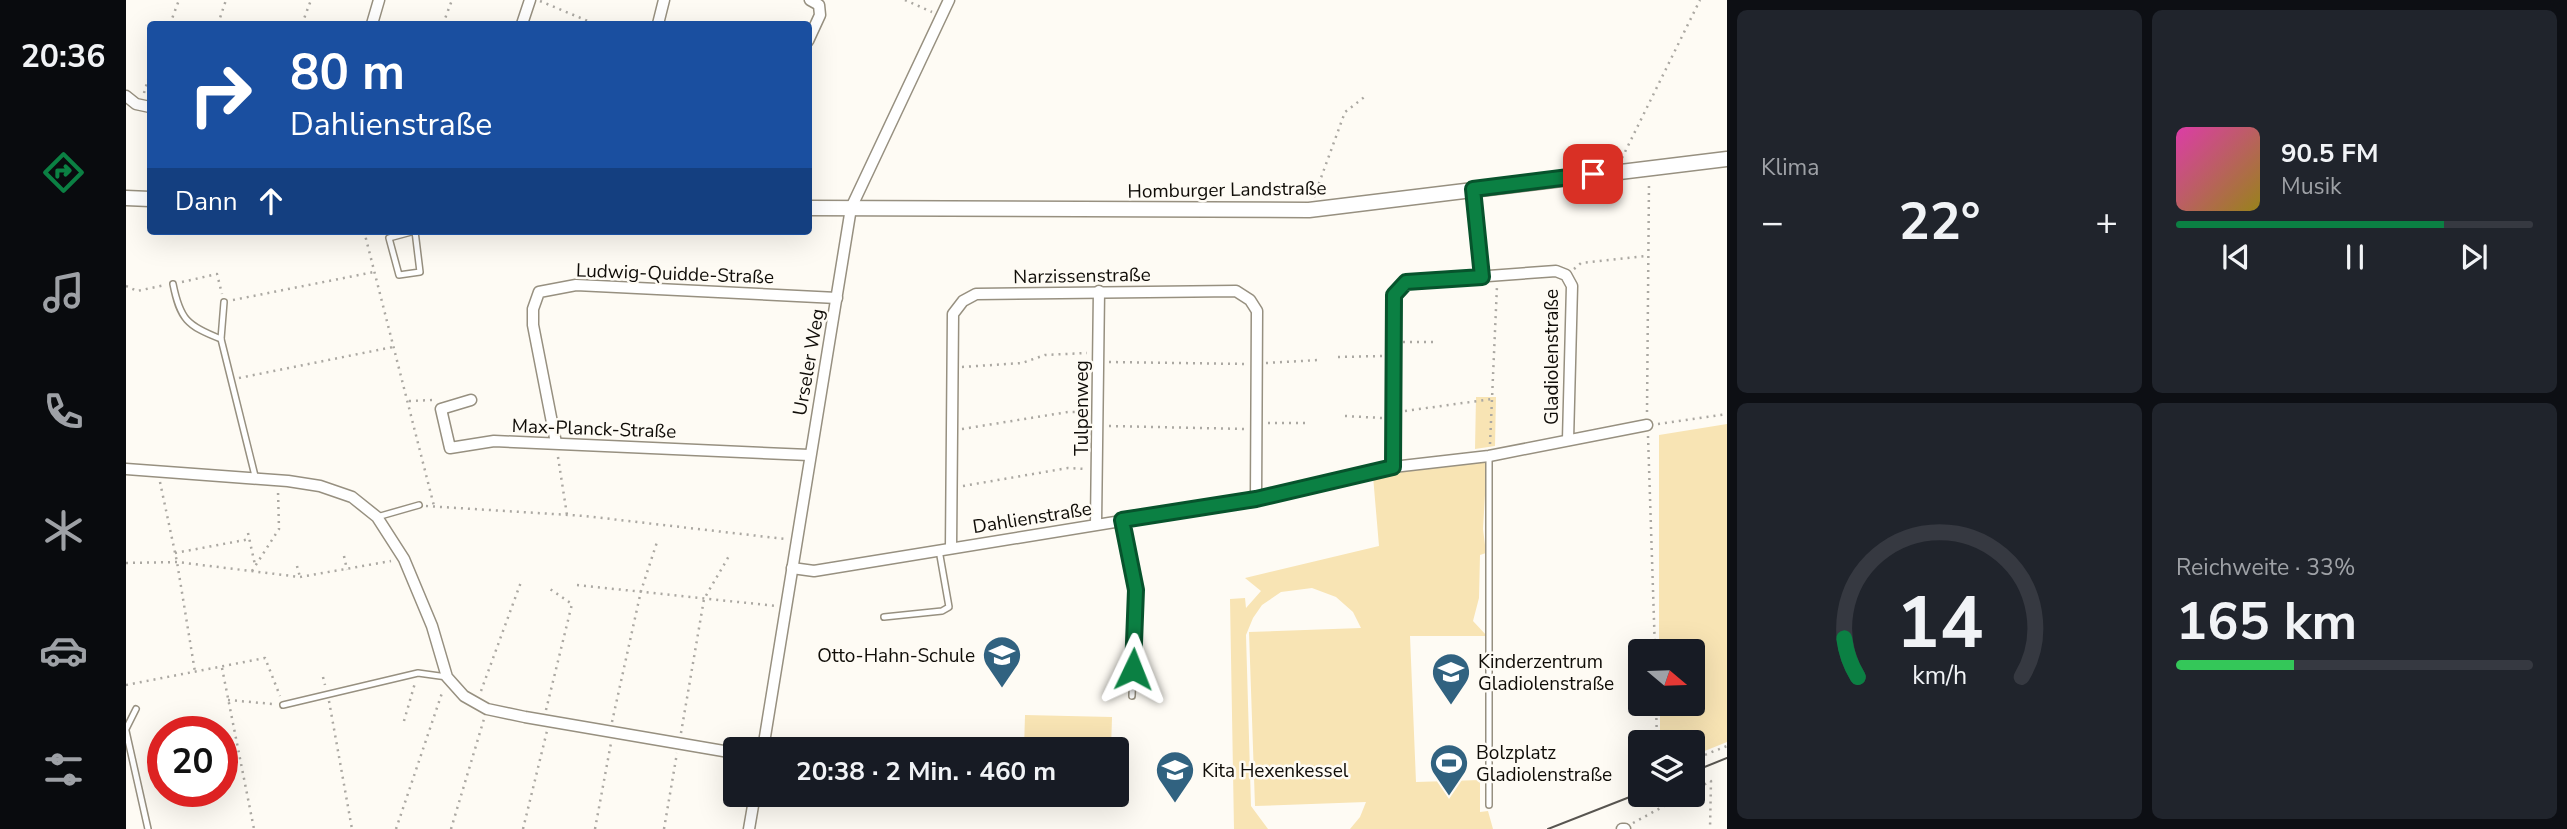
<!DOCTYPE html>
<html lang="de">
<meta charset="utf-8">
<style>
body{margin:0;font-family:"Nunito Sans",sans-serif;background:#20242c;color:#f1f3f6;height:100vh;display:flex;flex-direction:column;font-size:26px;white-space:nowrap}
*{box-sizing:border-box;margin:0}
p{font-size:23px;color:#9ea1a6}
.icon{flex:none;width:38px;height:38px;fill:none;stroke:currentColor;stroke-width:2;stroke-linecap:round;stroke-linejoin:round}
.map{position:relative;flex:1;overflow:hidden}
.details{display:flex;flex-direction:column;gap:10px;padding:10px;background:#0d0f14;width:840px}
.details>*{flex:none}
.hud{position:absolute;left:21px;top:21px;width:665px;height:214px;border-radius:7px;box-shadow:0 7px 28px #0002;background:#1a4fa0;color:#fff;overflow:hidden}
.needle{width:46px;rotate:109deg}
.fabs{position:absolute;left:1502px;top:639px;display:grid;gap:14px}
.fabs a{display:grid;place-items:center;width:77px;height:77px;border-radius:7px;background:#171b24;box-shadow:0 7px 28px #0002;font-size:35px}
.speed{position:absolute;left:21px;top:716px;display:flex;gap:14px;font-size:35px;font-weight:700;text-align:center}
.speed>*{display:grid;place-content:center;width:91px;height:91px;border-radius:50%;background:#171b24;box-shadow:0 7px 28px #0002;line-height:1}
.speed .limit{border:10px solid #d22;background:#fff;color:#111}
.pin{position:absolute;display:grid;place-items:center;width:60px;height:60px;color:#fff;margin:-30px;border-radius:14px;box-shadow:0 4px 10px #0006}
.me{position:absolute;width:77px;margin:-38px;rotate:2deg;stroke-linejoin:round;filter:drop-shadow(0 0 5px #0008)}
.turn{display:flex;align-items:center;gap:24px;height:147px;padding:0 28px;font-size:32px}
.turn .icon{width:91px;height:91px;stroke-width:2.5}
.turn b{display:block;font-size:49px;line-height:60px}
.then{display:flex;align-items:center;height:66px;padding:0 28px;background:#0003;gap:14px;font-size:26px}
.big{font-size:52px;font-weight:700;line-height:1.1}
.details .card{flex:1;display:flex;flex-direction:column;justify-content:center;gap:10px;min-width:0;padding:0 24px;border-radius:10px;background:#20242c}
.details .dial{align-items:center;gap:0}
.dial svg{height:182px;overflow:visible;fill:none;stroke:#363941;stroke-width:7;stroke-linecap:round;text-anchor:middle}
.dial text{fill:#f1f3f6;stroke:none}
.song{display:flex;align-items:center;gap:21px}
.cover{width:84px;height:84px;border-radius:10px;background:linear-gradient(135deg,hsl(320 70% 55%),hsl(50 70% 35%))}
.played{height:7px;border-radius:4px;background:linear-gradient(90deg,#0b8043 75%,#363941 75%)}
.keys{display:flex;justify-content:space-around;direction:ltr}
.heat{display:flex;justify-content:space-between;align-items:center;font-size:38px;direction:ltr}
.charge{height:10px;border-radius:5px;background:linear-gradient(90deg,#34c759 33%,#363941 0)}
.details .tiles{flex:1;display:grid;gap:10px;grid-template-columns:repeat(2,1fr)}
.trip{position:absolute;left:597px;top:737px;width:406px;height:70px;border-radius:7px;background:#171b24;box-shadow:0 7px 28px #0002;font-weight:700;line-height:70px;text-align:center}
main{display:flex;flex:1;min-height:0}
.tabs{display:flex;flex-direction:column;width:126px;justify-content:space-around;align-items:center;background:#090b0e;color:#9ea1a6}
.tabs .icon{width:49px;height:49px}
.tabs .current{color:#0b8043}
.tabs b{font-size:32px;color:#f1f3f6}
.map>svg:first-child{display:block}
.green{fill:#f8e4b4}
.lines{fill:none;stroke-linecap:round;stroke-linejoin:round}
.service-casing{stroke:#979080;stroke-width:8}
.minor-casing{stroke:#979080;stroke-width:13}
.tertiary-casing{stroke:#979080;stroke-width:17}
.path{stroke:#aba8a2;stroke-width:2.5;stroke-dasharray:2 5;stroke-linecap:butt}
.service{stroke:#fff;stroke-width:5}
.minor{stroke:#fff;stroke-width:10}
.tertiary{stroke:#fff;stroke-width:14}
.tram{stroke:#585550;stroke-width:2}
.route-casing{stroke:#07532c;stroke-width:18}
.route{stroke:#0b8043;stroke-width:12}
.labels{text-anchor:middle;stroke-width:5;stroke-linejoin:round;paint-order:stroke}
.street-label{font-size:19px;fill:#100d08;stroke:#fefbf4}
.poi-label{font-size:19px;fill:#100d08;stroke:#fefbf4;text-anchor:start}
</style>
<main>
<nav class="tabs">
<b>20:36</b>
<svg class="icon current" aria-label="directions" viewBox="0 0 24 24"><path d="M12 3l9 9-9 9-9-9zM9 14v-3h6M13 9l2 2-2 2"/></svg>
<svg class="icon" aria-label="music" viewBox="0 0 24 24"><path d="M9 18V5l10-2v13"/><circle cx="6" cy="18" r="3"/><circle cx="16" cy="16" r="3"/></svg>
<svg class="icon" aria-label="phone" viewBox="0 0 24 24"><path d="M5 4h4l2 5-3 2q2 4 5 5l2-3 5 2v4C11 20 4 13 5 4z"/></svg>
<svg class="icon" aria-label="climate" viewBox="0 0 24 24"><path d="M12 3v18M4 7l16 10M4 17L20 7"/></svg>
<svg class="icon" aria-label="car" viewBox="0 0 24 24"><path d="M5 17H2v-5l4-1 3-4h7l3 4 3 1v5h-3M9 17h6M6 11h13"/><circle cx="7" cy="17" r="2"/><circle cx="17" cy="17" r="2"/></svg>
<svg class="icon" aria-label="filters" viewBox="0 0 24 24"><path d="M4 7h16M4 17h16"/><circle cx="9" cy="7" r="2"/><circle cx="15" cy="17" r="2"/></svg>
</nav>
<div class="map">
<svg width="1601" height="829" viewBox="0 0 1601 829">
<rect width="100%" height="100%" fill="#fefbf4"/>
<g class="green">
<polygon points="1350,397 1370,397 1369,446 1349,449"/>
<polygon points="1601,424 1601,742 1566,756 1566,742 1534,742 1534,704 1566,704 1566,651 1533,651 1533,435"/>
<polygon points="1361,461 1357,529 1360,553 1354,555 1353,598 1347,621 1361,636 1284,636 1290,782 1354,780 1354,812 1362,811 1367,829 1224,829 1234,817 1240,802 1129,806 1123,632 1235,628 1227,612 1210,597 1186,588 1155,592 1136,605 1127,618 1120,635 1125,806 1142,829 1108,829 1104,599 1119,598 1120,608 1135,591 1119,578 1253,546 1247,476"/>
<polygon points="899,715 986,717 985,749 898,749"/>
</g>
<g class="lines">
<g class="service-casing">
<g id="service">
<polygon points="289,231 294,272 273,275 263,238"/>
<path d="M47,284C54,319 61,326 95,339L130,480"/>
<polyline points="95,339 98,302"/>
<polyline points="251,517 293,505"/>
<polyline points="996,520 1010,590 1006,696"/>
<polyline points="758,617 816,611 823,607 813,550"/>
<polyline points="157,705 292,673 321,677"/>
<polyline points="0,729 10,709"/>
<polyline points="0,731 22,829"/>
<polyline points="1363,805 1363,456"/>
</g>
</g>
<g class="minor-casing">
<g id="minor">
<polyline points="246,24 253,0"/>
<polyline points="396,24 404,0"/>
<polyline points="532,24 538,0"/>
<polyline points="682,41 694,15 693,5 684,0"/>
<polyline points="0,96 10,104 24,107"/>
<polyline points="1347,189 1356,277"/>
<polyline points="345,400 315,409 324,448 368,441 683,455"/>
<polyline points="430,443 407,325 407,309 413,292 450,285 711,298"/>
<polyline points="1267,467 1267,295 1280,282 1430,271 1440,275 1446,286 1442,440"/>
<polyline points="0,469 162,481 194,486 226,497 251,517 278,559 306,626 321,677 338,696 361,709 399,717 609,753"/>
<polyline points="970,524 973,291"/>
<polyline points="825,548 827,314 837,301 850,294 1110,291 1124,300 1131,311 1130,499"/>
<polyline points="666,568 688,571 1130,499 1267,467 1363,456 1521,425"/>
<polyline points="637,749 725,208 823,0"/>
<polyline points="623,829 629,794"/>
<polyline points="1496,829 1499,829"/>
</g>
</g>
<g class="tertiary-casing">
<g id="tertiary">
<polyline points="0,198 24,199"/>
<polyline points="682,208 1183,210 1601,159"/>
</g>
</g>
<g class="path">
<polyline points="779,0 806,12"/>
<polyline points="414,1 469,24"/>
<polyline points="44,24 53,0"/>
<polyline points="92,24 100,0"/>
<polyline points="176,24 185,0"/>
<polyline points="317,24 326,0"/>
<polyline points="18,93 24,73"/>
<polyline points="1496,158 1574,0"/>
<polyline points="1188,197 1219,112 1241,95"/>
<polyline points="238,231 308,506"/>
<polyline points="1448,269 1455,263 1519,256"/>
<polyline points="56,282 91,274 96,294"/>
<polyline points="0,286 11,291 39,285"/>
<polyline points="107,300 248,272"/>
<polyline points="1277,342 1312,342"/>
<polyline points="1212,357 1256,356"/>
<polyline points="983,362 1120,364"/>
<polyline points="1140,363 1193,360"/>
<polyline points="836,367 896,363 919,355 961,353"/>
<polyline points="113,378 267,347"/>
<polyline points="283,401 307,400"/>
<polyline points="1279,411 1366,399"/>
<polyline points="1521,412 1523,181"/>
<polyline points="1219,416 1256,418"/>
<polyline points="1142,423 1180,423"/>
<polyline points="1532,424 1601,414"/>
<polyline points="983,426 1120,429"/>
<polyline points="836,429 942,412 962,412"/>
<polyline points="1522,436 1529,651"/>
<polyline points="1364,444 1371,286"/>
<polyline points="432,457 441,515"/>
<polyline points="34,482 51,562 69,672"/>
<polyline points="837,486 942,468 959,469"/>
<polyline points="300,506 459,516 659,539"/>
<polyline points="122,533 129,565"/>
<polyline points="49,553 124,539"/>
<polyline points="218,556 221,570"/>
<polyline points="0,563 51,562 174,577 265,561"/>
<polyline points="171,566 174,577"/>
<polyline points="126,571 153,529 152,491"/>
<polyline points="451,585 650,606"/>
<polyline points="96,668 128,829"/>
<polyline points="197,677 199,685"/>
<polyline points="0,685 139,658 154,696"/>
<polyline points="355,691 395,582"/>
<polyline points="102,700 147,704"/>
<polyline points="203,701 226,829"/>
<polyline points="1530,704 1531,742"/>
<polyline points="420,710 446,604 421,587"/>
<polyline points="278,721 289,683"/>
<polyline points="486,722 515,591 531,542"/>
<polyline points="555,733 578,599 603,556"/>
<polyline points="1566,760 1601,746"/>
<polyline points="1566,791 1585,781 1584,829"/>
<polyline points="1507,823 1560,794"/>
<polyline points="270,829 317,690"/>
<polyline points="325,829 358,719"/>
<polyline points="397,829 421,731"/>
<polyline points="469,829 485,743"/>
<polyline points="538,829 551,753"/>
</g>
<use href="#service" class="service"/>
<use href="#minor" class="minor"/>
<use href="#tertiary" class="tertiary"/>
<g class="tram">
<polyline points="1566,772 1601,758"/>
<polyline points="1422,829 1514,793"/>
</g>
</g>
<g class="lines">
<g class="route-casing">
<polyline id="route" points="1007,669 1010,590 996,520 1130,499 1267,467 1268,295 1280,282 1356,277 1347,189 1467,174"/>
</g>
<use href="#route" class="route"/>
</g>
<defs>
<g id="school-pin" transform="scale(2.0125)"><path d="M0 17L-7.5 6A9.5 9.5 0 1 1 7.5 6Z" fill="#316280" stroke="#fefbf4"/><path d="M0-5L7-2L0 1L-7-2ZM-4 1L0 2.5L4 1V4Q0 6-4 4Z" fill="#fff"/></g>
<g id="stadium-pin" transform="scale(2.0125)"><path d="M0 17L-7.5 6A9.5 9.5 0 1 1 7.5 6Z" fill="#316280" stroke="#fefbf4"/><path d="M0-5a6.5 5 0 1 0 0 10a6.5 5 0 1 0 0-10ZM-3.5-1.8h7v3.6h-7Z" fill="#fff"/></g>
</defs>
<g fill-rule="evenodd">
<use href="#school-pin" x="876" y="655"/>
<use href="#school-pin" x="1325" y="672"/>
<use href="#stadium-pin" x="1323" y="763"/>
<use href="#school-pin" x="1049" y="770"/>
</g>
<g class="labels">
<g class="street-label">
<text transform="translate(1101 189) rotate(-1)" y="7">Homburger Landstraße</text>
<text transform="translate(549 273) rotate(2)" y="7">Ludwig-Quidde-Straße</text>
<text transform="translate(956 275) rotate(-1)" y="7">Narzissenstraße</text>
<text transform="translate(1425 357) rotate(-90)" y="7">Gladiolenstraße</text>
<text transform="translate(682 362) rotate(-80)" y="7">Urseler Weg</text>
<text transform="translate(955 408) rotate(-90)" y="7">Tulpenweg</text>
<text transform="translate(468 428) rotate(2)" y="7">Max-Planck-Straße</text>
<text transform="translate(906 517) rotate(-9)" y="7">Dahlienstraße</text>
</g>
<g class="poi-label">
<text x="849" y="662" text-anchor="end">Otto-Hahn-Schule</text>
<text x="1352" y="668">Kinderzentrum<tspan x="1352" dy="22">Gladiolenstraße</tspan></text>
<text x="1350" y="759">Bolzplatz<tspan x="1350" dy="22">Gladiolenstraße</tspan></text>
<text x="1076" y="777">Kita Hexenkessel</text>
</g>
</g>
</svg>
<div class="fabs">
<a><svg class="needle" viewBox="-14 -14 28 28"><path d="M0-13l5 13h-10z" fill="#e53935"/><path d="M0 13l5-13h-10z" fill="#9ea1a6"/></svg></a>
<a><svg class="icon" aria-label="layers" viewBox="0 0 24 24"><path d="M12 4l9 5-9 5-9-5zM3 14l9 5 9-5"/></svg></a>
</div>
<div class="speed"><div class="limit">20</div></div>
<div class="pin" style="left:1467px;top:174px;background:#d93025"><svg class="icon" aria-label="arrive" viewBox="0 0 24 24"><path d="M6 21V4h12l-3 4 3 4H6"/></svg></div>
<svg class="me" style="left:1007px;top:669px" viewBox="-20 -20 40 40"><path d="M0-17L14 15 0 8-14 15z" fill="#0b8043" stroke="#fff" stroke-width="4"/></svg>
<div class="trip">20:38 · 2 Min. · 460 m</div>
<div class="hud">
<div class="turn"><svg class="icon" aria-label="right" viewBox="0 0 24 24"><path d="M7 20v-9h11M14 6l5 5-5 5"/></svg><div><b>80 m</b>Dahlienstraße</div></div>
<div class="then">Dann<svg class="icon" aria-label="ahead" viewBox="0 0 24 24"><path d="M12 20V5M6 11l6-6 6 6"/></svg></div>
</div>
</div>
<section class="details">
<div class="tiles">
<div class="card"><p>Klima</p>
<div class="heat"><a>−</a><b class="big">22°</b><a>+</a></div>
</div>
<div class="card">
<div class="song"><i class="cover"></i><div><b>90.5 FM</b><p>Musik</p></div></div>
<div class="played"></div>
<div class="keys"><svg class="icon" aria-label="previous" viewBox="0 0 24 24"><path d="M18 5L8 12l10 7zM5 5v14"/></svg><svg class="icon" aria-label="pause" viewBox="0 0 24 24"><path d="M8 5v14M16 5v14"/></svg><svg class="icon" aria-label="next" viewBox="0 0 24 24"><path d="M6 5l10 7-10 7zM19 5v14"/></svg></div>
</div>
<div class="card dial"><svg viewBox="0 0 100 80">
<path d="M14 69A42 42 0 1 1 86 69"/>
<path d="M14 69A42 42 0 0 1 8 52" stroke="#0b8043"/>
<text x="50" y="56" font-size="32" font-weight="700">14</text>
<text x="50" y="72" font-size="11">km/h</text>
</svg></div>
<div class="card"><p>Reichweite · 33%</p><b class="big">165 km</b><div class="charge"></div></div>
</div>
</section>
</main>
